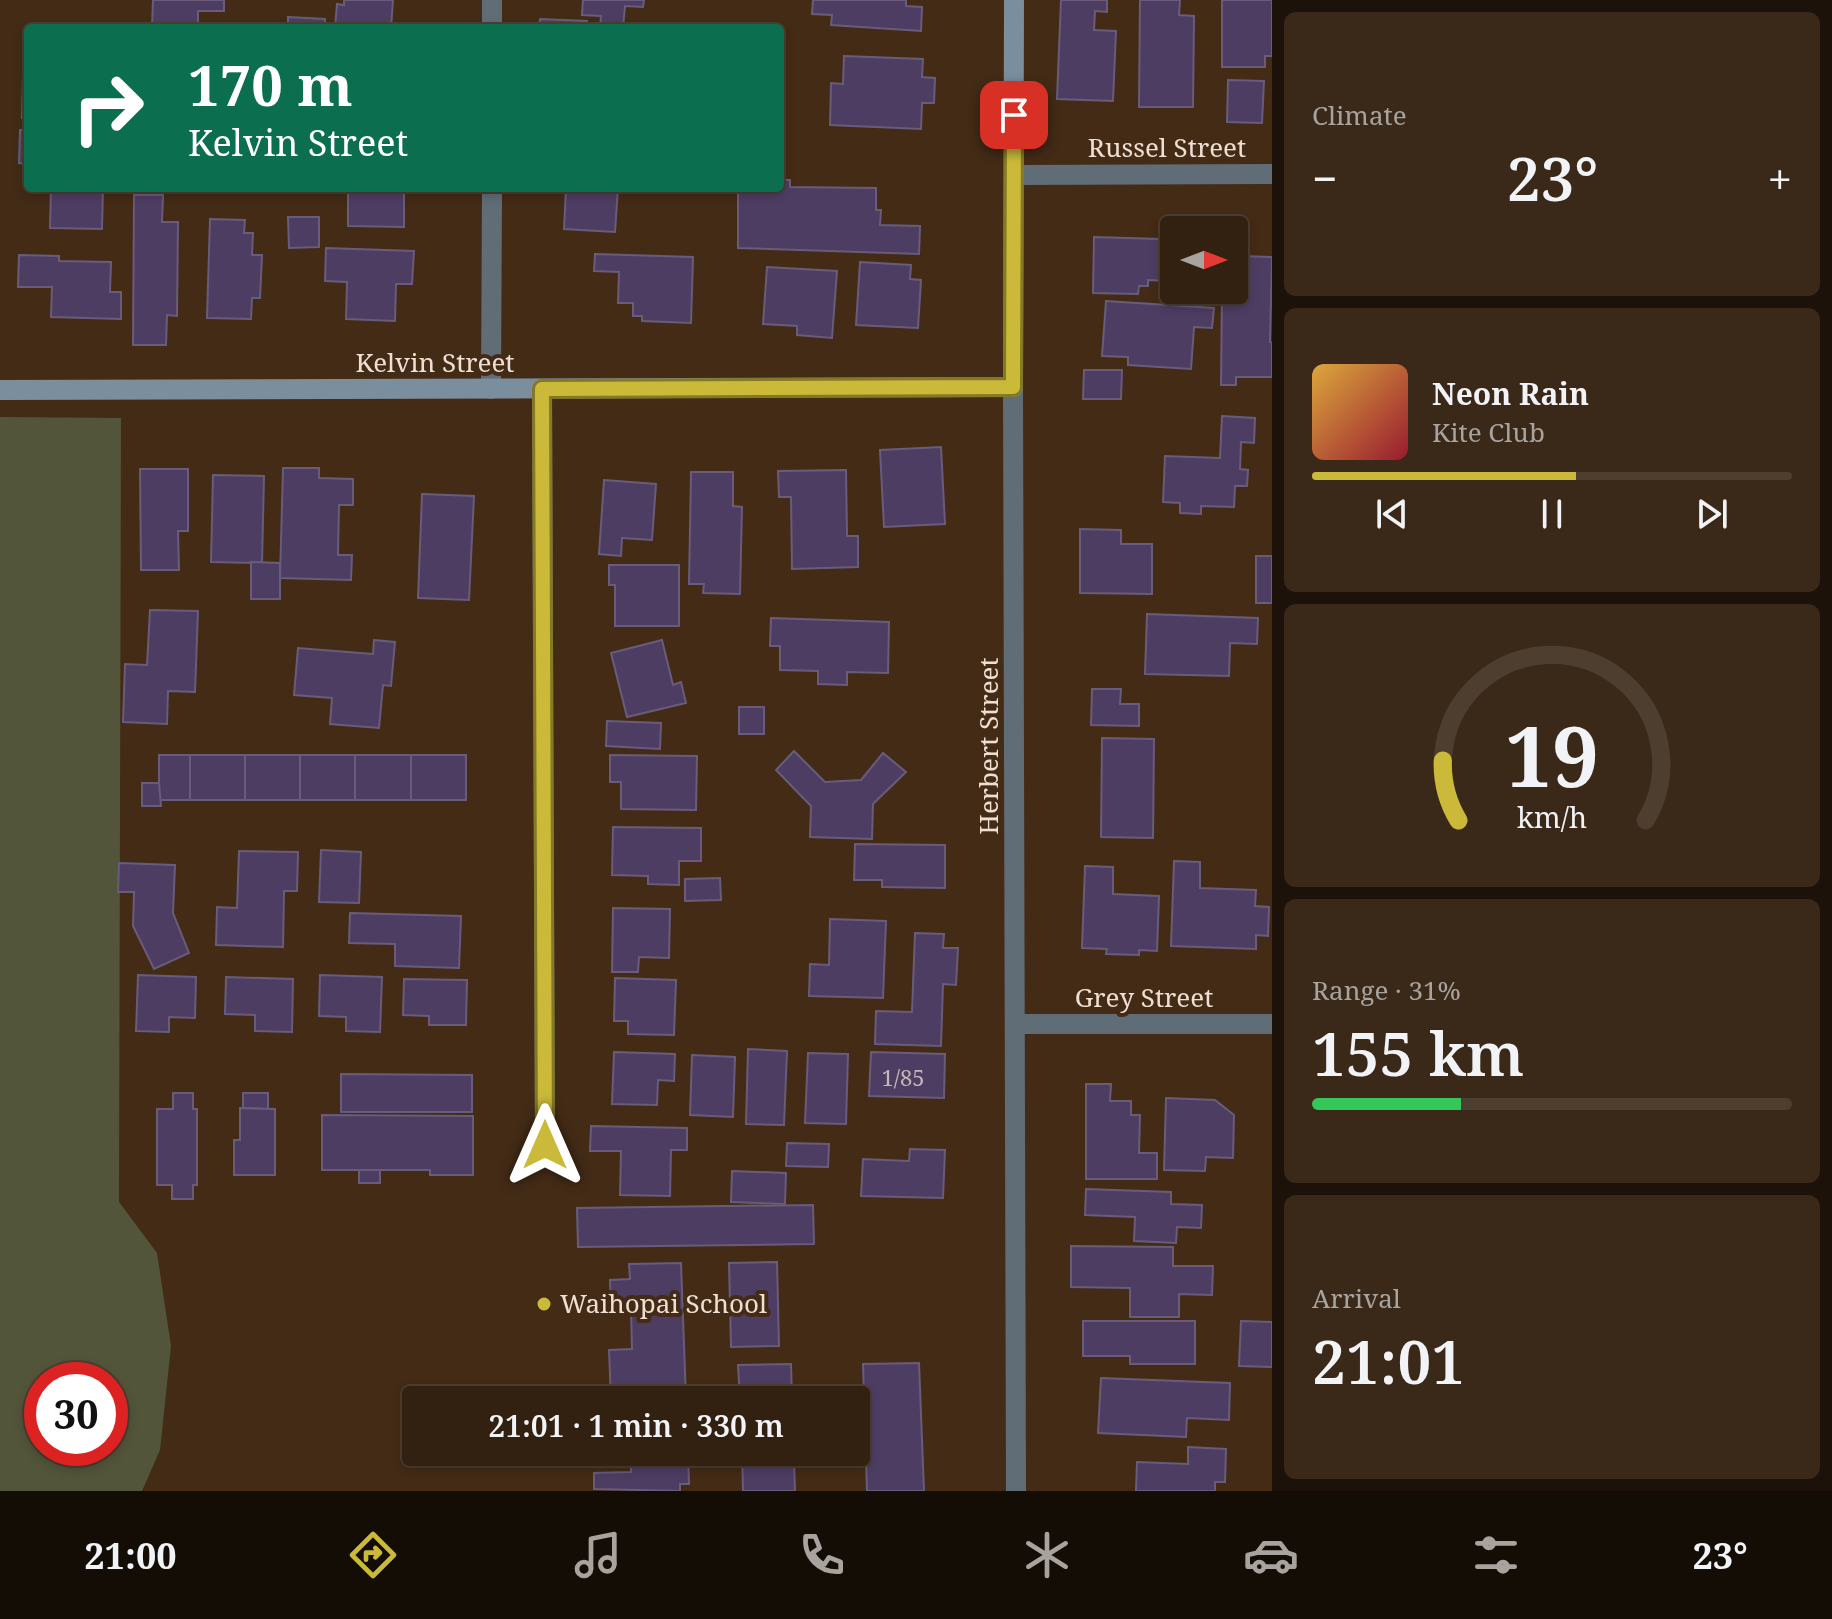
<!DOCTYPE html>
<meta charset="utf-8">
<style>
body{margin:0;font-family:"Noto Serif",serif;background:#3a2819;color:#f1f3f6;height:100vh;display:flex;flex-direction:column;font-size:30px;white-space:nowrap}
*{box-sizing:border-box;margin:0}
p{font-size:26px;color:#a8a39f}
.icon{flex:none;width:44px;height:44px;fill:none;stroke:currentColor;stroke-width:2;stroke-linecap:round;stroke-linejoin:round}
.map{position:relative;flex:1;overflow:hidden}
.side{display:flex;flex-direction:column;gap:12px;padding:12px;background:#1c1209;width:560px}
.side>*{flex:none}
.top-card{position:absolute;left:24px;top:24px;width:760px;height:168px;border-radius:8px;box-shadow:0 4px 12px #0003,0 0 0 2px #4d3e30;background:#0b6e4f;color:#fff;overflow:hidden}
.needle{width:52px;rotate:90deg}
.buttons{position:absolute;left:1160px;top:216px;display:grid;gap:16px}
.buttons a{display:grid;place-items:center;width:88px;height:88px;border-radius:8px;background:#322010;box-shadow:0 4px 12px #0003,0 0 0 2px #4d3e30;font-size:40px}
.speed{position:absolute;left:24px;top:1362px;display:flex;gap:16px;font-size:40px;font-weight:700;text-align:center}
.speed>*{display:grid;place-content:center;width:104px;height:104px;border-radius:50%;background:#322010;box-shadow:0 4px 12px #0003,0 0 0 2px #4d3e30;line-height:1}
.speed .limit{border:12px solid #d22;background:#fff;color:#111}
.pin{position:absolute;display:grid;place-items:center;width:68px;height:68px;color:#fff;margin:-34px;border-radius:16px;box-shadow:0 4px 12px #0006}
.me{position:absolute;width:88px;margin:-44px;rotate:0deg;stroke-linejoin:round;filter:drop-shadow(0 0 6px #0008)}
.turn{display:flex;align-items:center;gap:28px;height:168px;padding:0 32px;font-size:36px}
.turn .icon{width:104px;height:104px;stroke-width:2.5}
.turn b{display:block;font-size:56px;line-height:68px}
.big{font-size:60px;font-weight:600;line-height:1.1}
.side .widget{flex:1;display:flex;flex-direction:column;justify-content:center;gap:12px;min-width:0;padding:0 28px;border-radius:12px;background:#3a2819}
.side .dial{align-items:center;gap:0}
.dial svg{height:208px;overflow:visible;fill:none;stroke:#4d3e30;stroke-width:7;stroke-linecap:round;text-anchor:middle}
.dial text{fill:#f1f3f6;stroke:none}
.song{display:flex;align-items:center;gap:24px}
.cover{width:96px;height:96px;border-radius:12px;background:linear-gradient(135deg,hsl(40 70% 55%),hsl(350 70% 35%))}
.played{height:8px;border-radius:4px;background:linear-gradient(90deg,#cbba39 55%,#4d3e30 55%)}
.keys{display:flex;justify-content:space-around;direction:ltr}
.heat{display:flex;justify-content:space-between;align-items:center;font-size:44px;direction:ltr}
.charge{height:12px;border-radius:6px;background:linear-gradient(90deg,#34c759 31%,#4d3e30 0)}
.trip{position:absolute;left:402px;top:1386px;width:468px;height:80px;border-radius:8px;background:#322010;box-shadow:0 4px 12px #0003,0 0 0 2px #4d3e30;font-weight:600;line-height:80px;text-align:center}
.dock{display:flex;height:128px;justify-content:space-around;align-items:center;background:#140d06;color:#a8a39f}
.dock .icon{width:56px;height:56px}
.dock .selected{color:#cbba39}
.dock b{font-size:36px;color:#f1f3f6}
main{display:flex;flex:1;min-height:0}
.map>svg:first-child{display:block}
.green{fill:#53553a;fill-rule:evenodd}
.building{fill:#4d3d63;stroke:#685c7a;stroke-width:2}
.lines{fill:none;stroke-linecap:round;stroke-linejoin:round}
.minor{stroke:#606d77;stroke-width:20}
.tertiary{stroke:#606d77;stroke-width:20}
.secondary{stroke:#7a8e9e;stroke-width:20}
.route-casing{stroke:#847925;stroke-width:20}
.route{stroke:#cbba39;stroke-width:14}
.poi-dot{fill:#cbba39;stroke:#432b16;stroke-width:3}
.labels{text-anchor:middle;stroke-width:8;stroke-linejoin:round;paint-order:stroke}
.number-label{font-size:22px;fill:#c6b6b7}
.street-label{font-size:26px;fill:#efdfd3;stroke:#432b16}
.poi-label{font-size:26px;fill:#efdfd3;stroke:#432b16;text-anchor:start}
</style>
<main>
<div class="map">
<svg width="1272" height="1491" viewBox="0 0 1272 1491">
<rect width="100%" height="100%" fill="#432b16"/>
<path class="green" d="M0,417L121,418L119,1202L157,1253L171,1346L160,1450L142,1491H0ZM42,1380H110V1448H42Z"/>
<g class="building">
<polygon points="153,0 224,0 224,11 198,11 198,27 211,28 152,28"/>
<polygon points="344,0 393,0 391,28 335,28 337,4 344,5"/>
<polygon points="583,0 644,0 643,7 625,6 623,28 600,28 601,16 582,15"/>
<polygon points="813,0 906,0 906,6 922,7 921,31 831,25 832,15 812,14"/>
<polygon points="1061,0 1107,0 1107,12 1095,11 1094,30 1116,31 1113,101 1057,99"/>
<polygon points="1140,0 1180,0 1179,15 1194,16 1193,107 1139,107"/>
<polygon points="1222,0 1272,0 1272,56 1265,56 1265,67 1222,67"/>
<polygon points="288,17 325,19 325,28 288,28"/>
<polygon points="540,19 587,21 586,28 539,28"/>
<polygon points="24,33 28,33 28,118 22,118"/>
<polygon points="844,56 923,59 922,77 935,78 934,103 922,103 921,129 830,125 831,83 843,84"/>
<polygon points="1228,80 1264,81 1262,123 1227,122"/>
<polygon points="20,130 28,130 28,164 19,163"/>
<polygon points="780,180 790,180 790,187 876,188 876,210 881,210 880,225 920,226 919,254 738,248 738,188 780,188"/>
<polygon points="51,188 103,188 102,229 50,228"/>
<polygon points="348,188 404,188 404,227 348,226"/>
<polygon points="566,188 618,188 615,232 564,229"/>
<polygon points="134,195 163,195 162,222 178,222 177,316 167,315 166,345 133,345"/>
<polygon points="288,217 319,217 319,247 289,248"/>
<polygon points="210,219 245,220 244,233 253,233 252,255 262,255 260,298 252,298 251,319 207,318"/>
<polygon points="1094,237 1160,239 1159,257 1174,257 1173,281 1148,280 1148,286 1139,286 1138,294 1093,293"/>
<polygon points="326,248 414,251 412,284 396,284 395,321 346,319 347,282 325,281"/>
<polygon points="595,254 693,257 691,323 642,321 642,316 633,316 633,303 618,303 619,272 594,271"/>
<polygon points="19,255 59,256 59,261 111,262 110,292 121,292 121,319 51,317 52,287 18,287"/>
<polygon points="1241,256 1272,257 1270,342 1272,343 1272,377 1236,377 1236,385 1221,385 1222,290 1234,290 1234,282 1241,282"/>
<polygon points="860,262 911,265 910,279 921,280 918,328 856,325"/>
<polygon points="767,267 837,271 832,338 797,335 797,326 763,324"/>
<polygon points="1106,301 1214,308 1212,328 1194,327 1191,369 1128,365 1128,357 1102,356"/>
<polygon points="1084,370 1122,370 1121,399 1083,399"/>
<polygon points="1222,416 1255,418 1254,443 1241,442 1240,469 1248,470 1247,486 1235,486 1234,507 1201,506 1201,514 1180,513 1180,503 1163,502 1165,456 1220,458"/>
<polygon points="941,447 945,524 884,527 880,450"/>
<polygon points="283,468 319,468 319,478 353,479 353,505 339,505 338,555 352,555 351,580 280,578"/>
<polygon points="140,469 188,469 188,531 178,531 179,570 141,570"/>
<polygon points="846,470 847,536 858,536 858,567 792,569 791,497 779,497 778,471"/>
<polygon points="691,472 733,472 733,506 742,507 740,594 703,593 704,584 689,584"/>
<polygon points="213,475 264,476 262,563 211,562"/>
<polygon points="604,480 656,484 652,540 622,538 621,556 599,554"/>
<polygon points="422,494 474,496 469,600 418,598"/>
<polygon points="1080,529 1121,530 1121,544 1152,544 1152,594 1080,593"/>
<rect x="1256" y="556" width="16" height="47"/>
<polygon points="251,562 280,563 280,599 251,599"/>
<polygon points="609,565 679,565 679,626 615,626 615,585 609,585"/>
<polygon points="150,610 198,611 195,692 168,691 167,724 123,722 125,664 147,665"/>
<polygon points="1147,614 1258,618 1257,644 1230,643 1229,676 1145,674"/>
<polygon points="771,618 889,622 888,673 847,672 847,685 818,684 818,671 780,670 780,646 770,646"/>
<polygon points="374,640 395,642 391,686 383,685 379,728 330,724 332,698 294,695 298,648 373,654"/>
<polygon points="662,640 673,685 681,682 686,703 627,717 611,653"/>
<polygon points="1092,689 1121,689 1120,704 1139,704 1139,726 1091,725"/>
<rect x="739" y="707" width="25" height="27"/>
<polygon points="607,721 661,723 660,749 606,746"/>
<polygon points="1102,738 1154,739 1153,838 1101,837"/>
<polygon points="794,751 825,782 861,780 883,753 906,772 873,804 872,839 810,837 811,806 776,770"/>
<rect x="159" y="755" width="31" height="45"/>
<rect x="190" y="755" width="55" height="45"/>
<rect x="245" y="755" width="55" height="45"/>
<rect x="300" y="755" width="55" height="45"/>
<rect x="355" y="755" width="56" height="45"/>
<rect x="411" y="755" width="55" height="45"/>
<polygon points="610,755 697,756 696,810 621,809 621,782 610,782"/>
<polygon points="142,783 159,783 161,806 142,806"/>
<polygon points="613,827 701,828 701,861 679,861 679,885 648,884 648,876 612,875"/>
<polygon points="855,844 945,845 945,888 882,887 882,880 854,880"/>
<polygon points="321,850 361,852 359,903 319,902"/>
<polygon points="239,851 298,852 297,891 284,891 283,947 216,945 217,907 237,908"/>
<polygon points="1174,861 1200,862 1200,888 1256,890 1255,906 1269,907 1268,936 1256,935 1256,949 1171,946"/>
<polygon points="119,863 175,865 173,913 189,953 154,969 133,926 134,892 118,892"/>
<polygon points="1085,866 1113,867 1113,894 1159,896 1157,951 1139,950 1139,955 1106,954 1107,949 1082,948"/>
<polygon points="720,878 721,900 685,901 685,879"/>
<polygon points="613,908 670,909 669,958 639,957 638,972 612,972"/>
<polygon points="350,913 461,916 459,968 395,966 395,944 349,943"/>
<polygon points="830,919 886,921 883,998 809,996 810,964 829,965"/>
<polygon points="915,933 944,934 943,948 958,948 956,985 943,984 941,1046 875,1044 876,1011 912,1012"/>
<polygon points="138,975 196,977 195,1018 169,1017 169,1032 136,1031"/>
<polygon points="320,975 382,977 380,1032 346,1031 346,1017 319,1016"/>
<polygon points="226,977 293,979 292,1032 255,1031 255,1015 225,1014"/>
<polygon points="615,978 676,980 674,1035 628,1034 628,1021 614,1021"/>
<polygon points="404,979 467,980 466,1025 429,1025 429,1016 403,1015"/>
<polygon points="748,1049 787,1051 784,1125 746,1124"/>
<polygon points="614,1052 675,1054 674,1081 658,1080 657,1105 612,1104"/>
<polygon points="871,1052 945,1054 944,1098 869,1096"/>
<polygon points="808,1053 848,1054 846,1124 805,1123"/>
<polygon points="692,1055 735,1057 733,1117 690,1115"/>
<polygon points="341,1074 472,1075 472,1112 341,1112"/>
<polygon points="1086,1084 1111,1084 1110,1101 1131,1101 1131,1115 1140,1115 1139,1153 1157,1153 1157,1179 1086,1179"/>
<polygon points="173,1093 193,1093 193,1109 197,1109 197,1185 193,1185 193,1199 172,1199 172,1185 157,1185 157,1109 173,1109"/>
<polygon points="243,1093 268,1093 268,1109 243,1108"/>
<polygon points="1166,1098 1215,1100 1234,1115 1233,1158 1206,1157 1205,1171 1164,1170"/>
<polygon points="240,1108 275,1109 275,1175 234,1175 234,1140 240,1140"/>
<polygon points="322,1115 473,1116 473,1175 430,1175 430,1170 322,1170"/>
<polygon points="591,1126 687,1128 687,1150 671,1150 670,1196 620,1195 621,1151 590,1151"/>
<polygon points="787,1143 829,1144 828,1167 786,1166"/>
<polygon points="910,1149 945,1150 943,1198 861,1196 863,1159 909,1161"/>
<rect x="359" y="1170" width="21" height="13"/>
<polygon points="732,1171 786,1173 785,1204 731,1202"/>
<polygon points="1086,1189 1171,1192 1171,1204 1202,1205 1201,1228 1177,1227 1176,1243 1134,1241 1135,1217 1085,1215"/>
<polygon points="813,1205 814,1244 578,1247 577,1208"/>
<polygon points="1071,1246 1173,1247 1173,1266 1213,1266 1212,1295 1179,1294 1179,1317 1130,1317 1130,1288 1071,1287"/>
<polygon points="777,1262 779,1346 731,1347 729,1263"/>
<polygon points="681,1263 686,1400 611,1400 609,1350 632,1349 631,1310 611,1310 610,1280 630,1279 629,1264"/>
<polygon points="1083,1321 1195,1321 1195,1364 1130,1364 1130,1356 1083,1356"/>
<polygon points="1241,1321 1272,1322 1272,1367 1239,1366"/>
<polygon points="919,1363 924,1491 867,1491 866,1461 794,1462 795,1491 743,1491 742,1452 856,1452 856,1433 865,1433 863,1364"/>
<polygon points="791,1364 792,1400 740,1400 738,1365"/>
<polygon points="1101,1378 1230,1383 1229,1420 1187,1418 1186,1437 1098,1433"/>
<polygon points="1188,1447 1226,1449 1225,1482 1215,1482 1215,1491 1136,1491 1137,1462 1188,1464"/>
<polygon points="613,1452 688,1452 689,1484 680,1484 680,1491 594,1489 594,1473 631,1472 631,1460 613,1460"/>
</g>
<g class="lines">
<g class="minor">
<polyline points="492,28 492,0"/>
<polyline points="1014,175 1272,174"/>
<polyline points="491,389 492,188"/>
<polyline points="542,389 545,1145"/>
<polyline points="1016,1024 1272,1024"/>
</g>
<polyline class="tertiary" points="1013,387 1016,1491"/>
<polyline class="secondary" points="0,390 1013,387 1014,0"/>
</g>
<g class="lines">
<g class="route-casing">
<polyline id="route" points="545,1145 542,389 1013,387 1014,115"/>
</g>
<use href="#route" class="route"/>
</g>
<circle class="poi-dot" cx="544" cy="1304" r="8"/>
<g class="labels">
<g class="number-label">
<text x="903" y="1086">1/85</text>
</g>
<g class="street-label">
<text x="1167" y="157">Russel Street</text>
<text x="435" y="372">Kelvin Street</text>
<text transform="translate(989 746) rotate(-90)" y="9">Herbert Street</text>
<text x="1144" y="1007">Grey Street</text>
</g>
<g class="poi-label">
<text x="560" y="1313">Waihopai School</text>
</g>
</g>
</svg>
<div class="buttons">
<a><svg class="needle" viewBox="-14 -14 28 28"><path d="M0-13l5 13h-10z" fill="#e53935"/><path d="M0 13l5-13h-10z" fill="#a8a39f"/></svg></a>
</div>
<div class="speed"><div class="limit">30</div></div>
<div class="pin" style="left:1014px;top:115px;background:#d93025"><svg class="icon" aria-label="arrive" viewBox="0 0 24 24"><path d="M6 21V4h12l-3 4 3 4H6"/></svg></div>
<svg class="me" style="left:545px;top:1145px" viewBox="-20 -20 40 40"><path d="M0-17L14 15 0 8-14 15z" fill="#cbba39" stroke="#fff" stroke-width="4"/></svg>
<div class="trip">21:01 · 1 min · 330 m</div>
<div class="top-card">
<div class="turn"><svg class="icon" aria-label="right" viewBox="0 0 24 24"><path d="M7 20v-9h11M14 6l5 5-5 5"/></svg><div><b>170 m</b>Kelvin Street</div></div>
</div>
</div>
<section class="side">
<div class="widget"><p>Climate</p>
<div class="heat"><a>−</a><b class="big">23°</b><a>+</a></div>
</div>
<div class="widget">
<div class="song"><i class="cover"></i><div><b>Neon Rain</b><p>Kite Club</p></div></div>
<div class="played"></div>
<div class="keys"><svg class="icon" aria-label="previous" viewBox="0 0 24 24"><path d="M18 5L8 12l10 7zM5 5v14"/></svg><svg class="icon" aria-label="pause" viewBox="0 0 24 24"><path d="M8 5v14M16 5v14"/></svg><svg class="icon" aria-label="next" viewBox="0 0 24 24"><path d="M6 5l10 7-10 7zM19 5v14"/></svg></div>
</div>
<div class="widget dial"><svg viewBox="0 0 100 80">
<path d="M14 69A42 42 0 1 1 86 69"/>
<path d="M14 69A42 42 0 0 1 8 46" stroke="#cbba39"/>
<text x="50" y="56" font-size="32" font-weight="700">19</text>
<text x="50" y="72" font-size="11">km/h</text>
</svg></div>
<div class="widget"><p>Range · 31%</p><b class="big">155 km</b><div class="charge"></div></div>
<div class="widget"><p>Arrival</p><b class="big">21:01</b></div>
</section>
</main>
<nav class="dock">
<b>21:00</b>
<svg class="icon selected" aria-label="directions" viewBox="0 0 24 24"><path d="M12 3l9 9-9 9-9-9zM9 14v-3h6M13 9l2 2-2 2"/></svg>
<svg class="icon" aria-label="music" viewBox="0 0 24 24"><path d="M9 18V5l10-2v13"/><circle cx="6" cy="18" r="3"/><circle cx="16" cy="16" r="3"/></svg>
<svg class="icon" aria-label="phone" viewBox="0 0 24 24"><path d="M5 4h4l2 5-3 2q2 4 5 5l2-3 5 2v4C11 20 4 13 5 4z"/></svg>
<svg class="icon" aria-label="climate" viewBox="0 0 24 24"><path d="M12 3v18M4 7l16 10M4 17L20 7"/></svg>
<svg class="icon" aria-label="car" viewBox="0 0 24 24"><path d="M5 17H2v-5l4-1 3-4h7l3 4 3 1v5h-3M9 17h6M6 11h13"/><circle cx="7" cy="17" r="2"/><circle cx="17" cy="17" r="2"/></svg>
<svg class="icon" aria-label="filters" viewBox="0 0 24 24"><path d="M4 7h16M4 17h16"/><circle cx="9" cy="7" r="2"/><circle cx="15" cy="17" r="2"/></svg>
<b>23°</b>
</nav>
